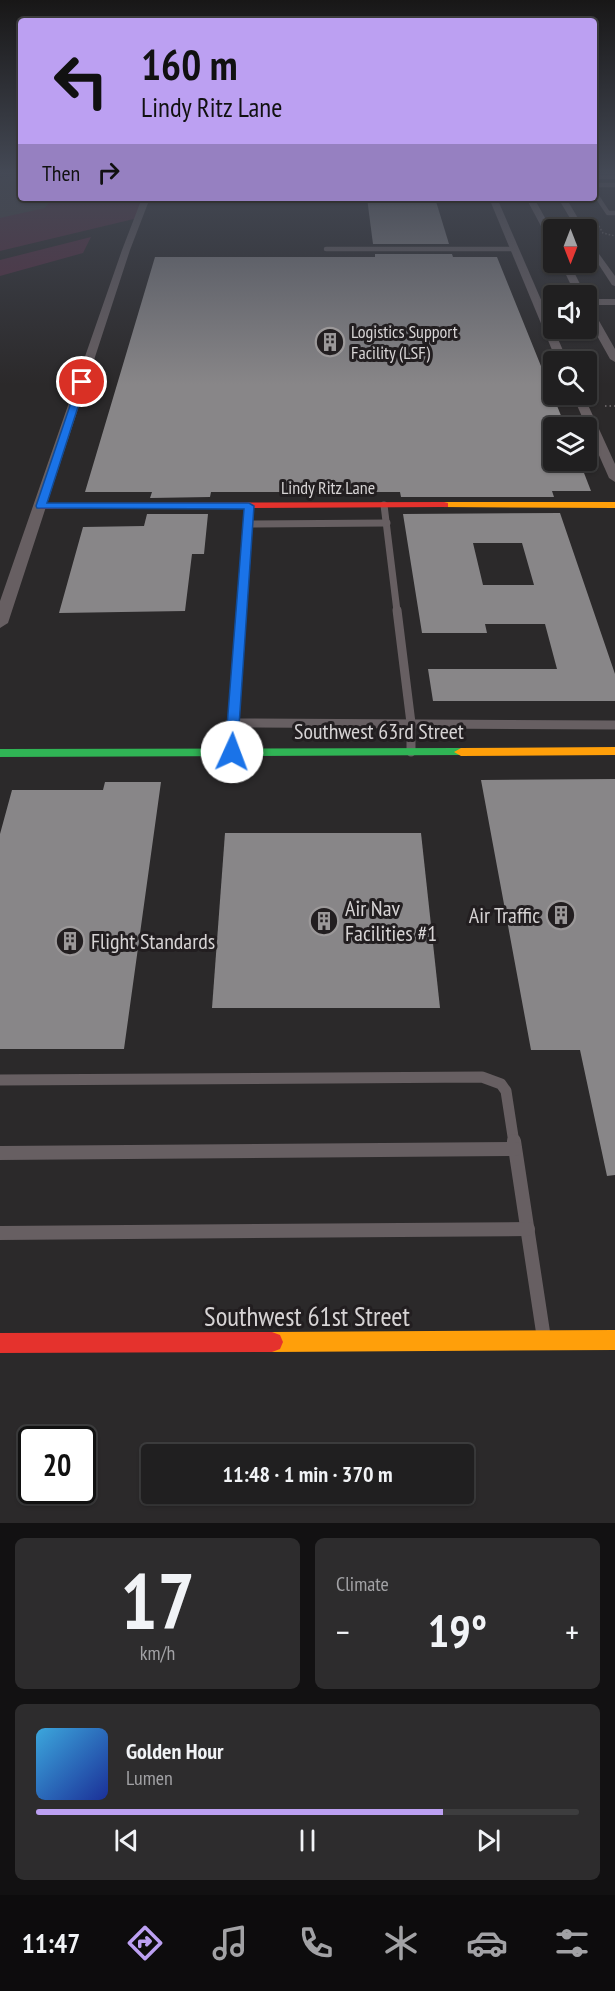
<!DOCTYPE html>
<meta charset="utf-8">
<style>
body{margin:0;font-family:"PT Sans Narrow",sans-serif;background:#2d2c2d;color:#f1f3f6;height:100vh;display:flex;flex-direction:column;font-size:22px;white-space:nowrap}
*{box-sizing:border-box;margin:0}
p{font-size:20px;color:#a2a2a5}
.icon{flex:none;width:33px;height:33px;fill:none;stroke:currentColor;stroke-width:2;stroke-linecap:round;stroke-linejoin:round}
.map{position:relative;height:1523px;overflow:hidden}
.details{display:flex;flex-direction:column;gap:15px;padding:15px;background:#121112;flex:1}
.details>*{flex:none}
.banner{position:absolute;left:18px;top:18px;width:579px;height:183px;border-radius:6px;box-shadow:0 2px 4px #0004,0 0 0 2px #3d3d3e;background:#bca0f2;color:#111;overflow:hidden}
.needle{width:39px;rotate:180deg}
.fabs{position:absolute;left:543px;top:219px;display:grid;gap:12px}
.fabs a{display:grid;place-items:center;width:54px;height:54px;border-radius:6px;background:#201f20;box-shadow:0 2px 4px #0004,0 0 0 2px #3d3d3e;font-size:30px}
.speed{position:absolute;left:18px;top:1426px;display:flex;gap:12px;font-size:30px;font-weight:700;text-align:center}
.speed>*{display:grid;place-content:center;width:78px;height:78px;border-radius:50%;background:#201f20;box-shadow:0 2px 4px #0004,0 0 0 2px #3d3d3e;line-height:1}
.speed .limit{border:3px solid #111;border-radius:9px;background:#fff;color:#111}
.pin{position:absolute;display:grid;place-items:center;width:51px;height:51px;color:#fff;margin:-26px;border:3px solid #fff;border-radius:50%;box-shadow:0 2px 6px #0007}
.me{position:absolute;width:66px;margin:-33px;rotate:2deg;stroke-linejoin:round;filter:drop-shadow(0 0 4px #0008)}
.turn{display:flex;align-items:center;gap:21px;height:126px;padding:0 24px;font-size:27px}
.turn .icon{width:78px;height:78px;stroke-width:2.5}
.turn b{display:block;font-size:42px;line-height:51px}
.then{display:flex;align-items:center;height:57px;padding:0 24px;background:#0003;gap:12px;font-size:22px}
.big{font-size:45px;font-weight:700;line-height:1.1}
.details .card{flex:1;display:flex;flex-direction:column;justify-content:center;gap:9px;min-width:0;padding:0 21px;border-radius:9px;background:#2d2c2d}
.details .dial{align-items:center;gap:0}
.dial b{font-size:78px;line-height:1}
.song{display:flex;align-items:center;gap:18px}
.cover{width:72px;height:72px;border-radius:9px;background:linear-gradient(135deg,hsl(200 70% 55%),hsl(230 70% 35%))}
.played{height:6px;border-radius:3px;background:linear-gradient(90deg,#bca0f2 75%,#3d3d3e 75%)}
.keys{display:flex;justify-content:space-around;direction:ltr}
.heat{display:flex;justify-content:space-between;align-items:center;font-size:33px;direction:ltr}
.details .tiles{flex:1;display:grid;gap:15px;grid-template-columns:1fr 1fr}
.card:last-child{grid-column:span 2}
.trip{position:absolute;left:141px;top:1444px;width:333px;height:60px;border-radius:6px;background:#201f20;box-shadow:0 2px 4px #0004,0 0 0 2px #3d3d3e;font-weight:700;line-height:60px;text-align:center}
.menu{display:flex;height:96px;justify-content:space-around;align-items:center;background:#0d0c0d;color:#a2a2a5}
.menu .icon{width:42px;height:42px}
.menu .active{color:#bca0f2}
.menu b{font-size:27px;color:#f1f3f6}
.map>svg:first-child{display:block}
.green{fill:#552c40}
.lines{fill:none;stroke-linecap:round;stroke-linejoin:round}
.runway{fill:#464446;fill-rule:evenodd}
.building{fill:#888688;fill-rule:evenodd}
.path-far1{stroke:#645f61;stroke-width:1.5;stroke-dasharray:1.5 2;stroke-linecap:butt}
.path{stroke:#645f61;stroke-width:2;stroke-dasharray:1.5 3;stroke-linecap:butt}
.lane-far4{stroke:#675f62;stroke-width:4.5}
.lane-far3{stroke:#675f62;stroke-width:7}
.lane-far2{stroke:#675f62;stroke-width:9}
.lane-far1{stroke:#675f62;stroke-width:11}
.lane{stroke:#675f62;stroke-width:14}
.street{fill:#675f62;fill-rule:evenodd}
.fast{fill:#30b455;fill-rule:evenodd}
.slow{fill:#ff9f0a;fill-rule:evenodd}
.jam{fill:#e5322d;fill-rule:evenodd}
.route{fill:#1a73e8;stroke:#114b97;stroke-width:1.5}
.labels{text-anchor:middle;stroke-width:6;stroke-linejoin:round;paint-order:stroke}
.far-poi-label{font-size:18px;fill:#d7d4d5;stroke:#221e20;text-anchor:start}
.far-street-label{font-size:18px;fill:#d7d4d5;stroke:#221e20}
.street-label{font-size:22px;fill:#d7d4d5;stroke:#221e20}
.poi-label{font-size:22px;fill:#d7d4d5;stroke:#221e20;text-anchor:start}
.near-street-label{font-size:27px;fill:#d7d4d5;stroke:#221e20}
</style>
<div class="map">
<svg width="615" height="1523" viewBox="0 0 615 1523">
<rect width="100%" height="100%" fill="#2b292a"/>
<g class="green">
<polygon points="49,198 146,198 138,218 0,251 0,209"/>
<polygon points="91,237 83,253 0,276 0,260"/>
</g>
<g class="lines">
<polygon class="runway" points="21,174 21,198 52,198 45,208 0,218 0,178"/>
</g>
<g class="building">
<polygon points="367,198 435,198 449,244 373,244"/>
<polygon points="375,254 452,254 453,257 497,257 566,428 554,428 554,460 579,460 591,491 552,491 554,497 401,497 400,492 211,492 210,497 150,498 152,492 85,492 155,257 375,257"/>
<path d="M560,513L615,674V701H433L428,669H557L545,624H485L487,633H422L403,514ZM473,543H522L534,585H483Z"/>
<polygon points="147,514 208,514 204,554 192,554 185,611 59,613 83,527 144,526"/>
<polygon points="615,779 615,1175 607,1176 580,1050 531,1050 481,780"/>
<polygon points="105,782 161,782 124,1049 0,1049 0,834 12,790 103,790"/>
<polygon points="225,833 421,833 440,1008 212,1008"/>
</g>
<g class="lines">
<polyline class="path-far1" points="597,223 603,233 615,236"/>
<polyline class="path" points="605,406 615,406"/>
<g class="lane-far4">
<polyline points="594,185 615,185"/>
<polyline points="594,192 608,213 615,213"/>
<polyline points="326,249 515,249"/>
</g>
<g class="lane-far3">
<polyline points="384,505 397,611"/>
<polyline points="248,524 387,523"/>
<polyline points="241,611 249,506"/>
</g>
<g class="lane-far2">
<polyline points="397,610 411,723 411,752"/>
<polyline points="233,723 241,610"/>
<polyline points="232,752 233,723 615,725"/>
</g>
<polyline class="lane-far1" points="0,1080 482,1077 501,1084 506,1091 514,1143"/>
<g class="lane">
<polyline points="514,1141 543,1332"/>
<polyline points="0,1153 515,1149"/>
<polyline points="0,1233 528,1229"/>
</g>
<g class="street">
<rect x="594" y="175" width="21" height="4"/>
<polygon points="142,198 150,198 130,250 8,623 0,628 0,601 122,250"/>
<polygon points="489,198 497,198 568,362 557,362"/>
<polygon points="526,198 534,198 554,234 554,245 550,243"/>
<polygon points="558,198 566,198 585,230 577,230"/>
<polygon points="586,236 615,276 615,286 612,285 586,245"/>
<polygon points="560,262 569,262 586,296 576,296"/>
<polygon points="586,299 615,299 615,305 590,305 615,349 615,362 610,359 586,316"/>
<polygon points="572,394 583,394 615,464 615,482 609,478"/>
</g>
<polygon class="fast" points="461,748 468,752 466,755 0,757 0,749"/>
<g class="slow">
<polygon points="444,502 615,502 615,508 440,507 439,505"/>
<polygon points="615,747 615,755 461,756 454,752 461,748"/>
<polygon points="615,1330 615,1350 272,1352 264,1349 261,1342 264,1335 272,1332"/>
</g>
<g class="jam">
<polygon points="444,502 448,503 448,507 41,509 36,506 41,503"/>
<polygon points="272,1332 280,1335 283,1342 280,1349 272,1352 0,1353 0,1333"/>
</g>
</g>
<linearGradient id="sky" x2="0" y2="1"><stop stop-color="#181717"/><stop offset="0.45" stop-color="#444955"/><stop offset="1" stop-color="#444955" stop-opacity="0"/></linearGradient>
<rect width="615" height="385" fill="url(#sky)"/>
<polygon class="route" points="82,380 86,382 47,503 249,503 254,506 237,755 227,755 225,752 244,509 37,508 36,506 78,382"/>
<defs>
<g id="building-ring" transform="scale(1.5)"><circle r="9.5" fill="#221e20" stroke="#9b9899" stroke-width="1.5"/><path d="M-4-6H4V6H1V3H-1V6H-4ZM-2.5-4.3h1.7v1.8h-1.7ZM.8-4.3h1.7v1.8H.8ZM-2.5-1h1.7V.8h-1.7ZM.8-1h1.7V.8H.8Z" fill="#9b9899"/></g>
</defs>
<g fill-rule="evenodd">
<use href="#building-ring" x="330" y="342"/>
<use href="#building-ring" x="561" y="915"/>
<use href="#building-ring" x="324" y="921"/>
<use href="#building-ring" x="70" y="941"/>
</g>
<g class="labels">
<g class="far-poi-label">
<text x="351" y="338">Logistics Support<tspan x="351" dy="21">Facility (LSF)</tspan></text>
</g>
<g class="far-street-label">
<text x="328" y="494">Lindy Ritz Lane</text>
</g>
<g class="street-label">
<text x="379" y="739">Southwest 63rd Street</text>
</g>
<g class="poi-label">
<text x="345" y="916">Air Nav<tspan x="345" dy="25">Facilities #1</tspan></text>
<text x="540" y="923" text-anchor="end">Air Traffic</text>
<text x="91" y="949">Flight Standards</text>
</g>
<g class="near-street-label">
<text x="307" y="1326">Southwest 61st Street</text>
</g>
</g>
</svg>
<div class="fabs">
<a><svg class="needle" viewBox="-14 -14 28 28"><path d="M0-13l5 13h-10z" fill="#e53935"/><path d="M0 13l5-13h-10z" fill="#a2a2a5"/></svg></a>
<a><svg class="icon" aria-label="sound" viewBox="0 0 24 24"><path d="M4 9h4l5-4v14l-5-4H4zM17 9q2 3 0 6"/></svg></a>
<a><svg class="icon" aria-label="search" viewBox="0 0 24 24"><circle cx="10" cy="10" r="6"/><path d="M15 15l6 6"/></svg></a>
<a><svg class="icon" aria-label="layers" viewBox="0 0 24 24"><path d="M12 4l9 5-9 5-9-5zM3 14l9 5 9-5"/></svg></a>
</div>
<div class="speed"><div class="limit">20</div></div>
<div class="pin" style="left:82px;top:382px;background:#d93025"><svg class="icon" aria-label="arrive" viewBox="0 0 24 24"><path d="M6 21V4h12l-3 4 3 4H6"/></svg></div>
<svg class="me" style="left:232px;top:752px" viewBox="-20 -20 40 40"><circle r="19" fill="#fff"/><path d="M0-13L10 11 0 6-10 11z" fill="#1a73e8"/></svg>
<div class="trip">11:48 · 1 min · 370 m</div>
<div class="banner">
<div class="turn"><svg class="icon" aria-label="left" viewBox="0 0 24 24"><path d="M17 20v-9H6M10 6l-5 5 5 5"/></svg><div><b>160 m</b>Lindy Ritz Lane</div></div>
<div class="then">Then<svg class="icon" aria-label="right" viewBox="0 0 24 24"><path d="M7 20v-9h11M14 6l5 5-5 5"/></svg></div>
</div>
</div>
<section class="details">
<div class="tiles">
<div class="card dial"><b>17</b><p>km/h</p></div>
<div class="card"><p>Climate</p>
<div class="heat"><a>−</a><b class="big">19°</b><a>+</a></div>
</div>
<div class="card">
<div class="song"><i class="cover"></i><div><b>Golden Hour</b><p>Lumen</p></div></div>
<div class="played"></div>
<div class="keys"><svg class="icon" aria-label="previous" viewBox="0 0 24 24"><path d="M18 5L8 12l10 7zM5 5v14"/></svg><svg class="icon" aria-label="pause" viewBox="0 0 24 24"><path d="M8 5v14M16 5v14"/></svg><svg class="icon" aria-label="next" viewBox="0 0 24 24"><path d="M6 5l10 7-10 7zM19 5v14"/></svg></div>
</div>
</div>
</section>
<nav class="menu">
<b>11:47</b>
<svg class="icon active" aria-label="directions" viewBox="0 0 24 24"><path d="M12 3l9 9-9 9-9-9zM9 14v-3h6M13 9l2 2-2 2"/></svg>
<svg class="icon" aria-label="music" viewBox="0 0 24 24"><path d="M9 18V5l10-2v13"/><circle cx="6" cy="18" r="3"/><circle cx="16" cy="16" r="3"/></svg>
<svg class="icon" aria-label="phone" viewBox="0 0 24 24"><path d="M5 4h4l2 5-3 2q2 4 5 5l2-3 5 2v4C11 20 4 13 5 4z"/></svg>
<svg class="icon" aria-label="climate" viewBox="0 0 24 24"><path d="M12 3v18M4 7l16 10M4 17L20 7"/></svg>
<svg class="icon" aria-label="car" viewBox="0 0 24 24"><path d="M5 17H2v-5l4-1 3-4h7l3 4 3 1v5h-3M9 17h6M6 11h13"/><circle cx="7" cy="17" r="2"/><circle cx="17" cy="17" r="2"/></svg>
<svg class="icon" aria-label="filters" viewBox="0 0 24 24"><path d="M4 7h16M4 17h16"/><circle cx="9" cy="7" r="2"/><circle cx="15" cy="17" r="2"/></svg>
</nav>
